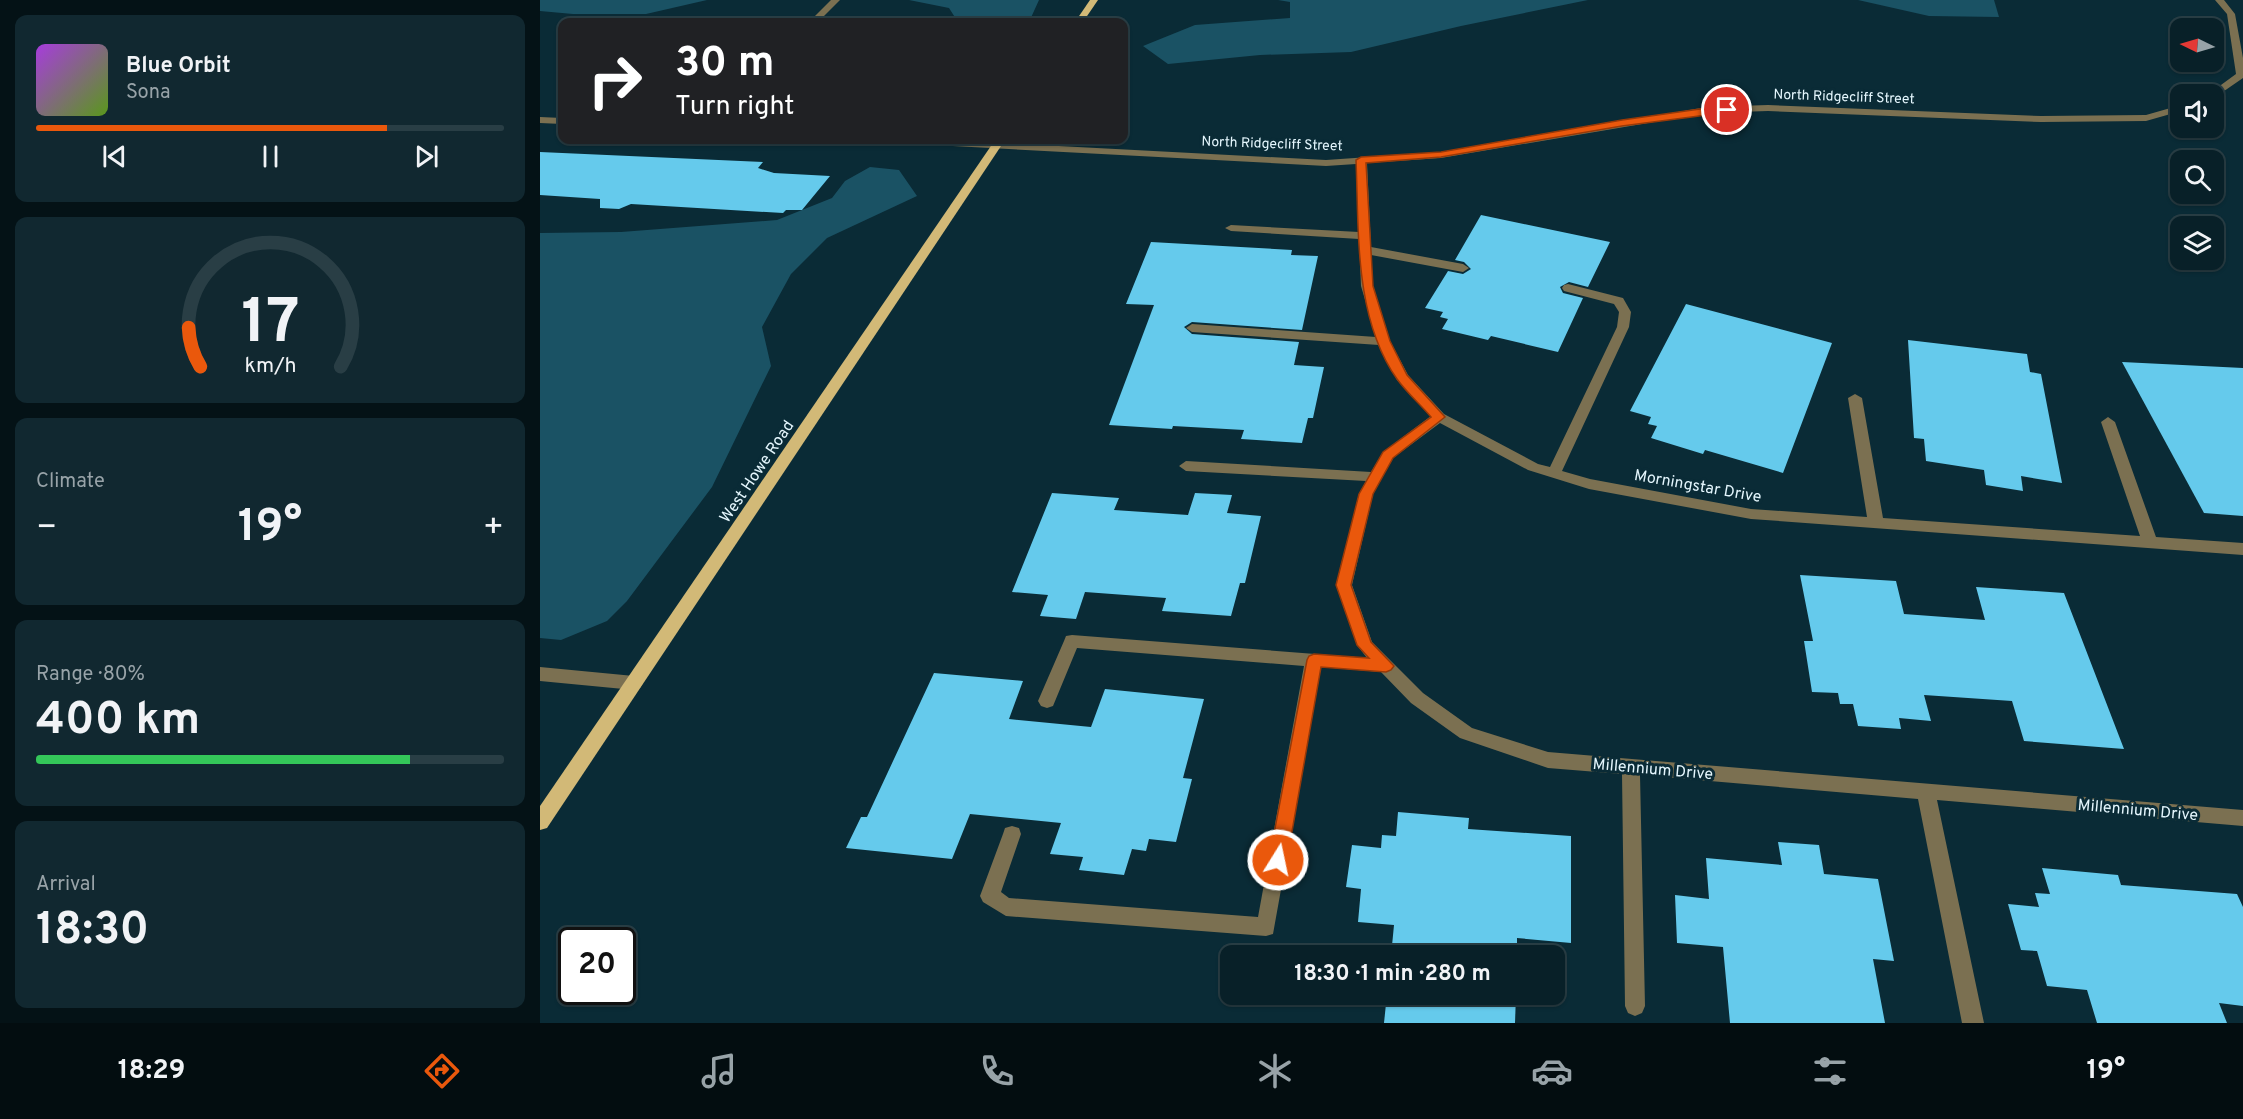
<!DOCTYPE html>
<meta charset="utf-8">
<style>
body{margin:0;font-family:Overpass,sans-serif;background:#112830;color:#f1f3f6;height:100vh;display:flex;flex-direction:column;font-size:22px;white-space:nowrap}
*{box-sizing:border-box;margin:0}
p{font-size:20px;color:#98a3a8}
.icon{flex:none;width:33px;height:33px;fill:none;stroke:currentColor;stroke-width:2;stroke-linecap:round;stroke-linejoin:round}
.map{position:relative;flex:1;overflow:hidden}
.side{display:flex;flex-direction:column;gap:15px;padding:15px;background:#041216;width:540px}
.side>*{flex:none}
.banner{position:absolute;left:18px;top:18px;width:570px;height:126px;border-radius:12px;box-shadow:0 2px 4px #0004,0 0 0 2px #293e45;background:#202124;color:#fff;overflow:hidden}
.needle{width:39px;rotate:275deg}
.fabs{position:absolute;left:1630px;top:18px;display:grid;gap:12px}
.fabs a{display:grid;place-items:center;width:54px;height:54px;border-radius:12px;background:#082028;box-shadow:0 2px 4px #0004,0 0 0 2px #293e45;font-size:30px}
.speed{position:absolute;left:18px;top:927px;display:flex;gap:12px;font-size:30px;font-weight:700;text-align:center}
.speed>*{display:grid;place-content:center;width:78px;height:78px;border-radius:50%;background:#082028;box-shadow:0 2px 4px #0004,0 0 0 2px #293e45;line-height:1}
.speed .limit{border:3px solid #111;border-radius:9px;background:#fff;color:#111}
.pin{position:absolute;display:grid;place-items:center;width:51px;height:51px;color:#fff;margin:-26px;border:3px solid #fff;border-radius:50%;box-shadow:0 2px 6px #0007}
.me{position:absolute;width:66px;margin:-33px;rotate:10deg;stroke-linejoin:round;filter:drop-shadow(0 0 4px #0008)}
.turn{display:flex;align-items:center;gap:21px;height:126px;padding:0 18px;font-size:27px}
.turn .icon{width:78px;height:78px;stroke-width:2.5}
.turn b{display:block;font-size:42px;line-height:51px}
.big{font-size:45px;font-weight:700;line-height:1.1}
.side .card{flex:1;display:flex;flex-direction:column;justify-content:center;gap:9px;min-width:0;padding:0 21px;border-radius:12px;background:#112830}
.side .dial{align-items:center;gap:0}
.dial svg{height:156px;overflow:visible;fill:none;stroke:#293e45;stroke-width:7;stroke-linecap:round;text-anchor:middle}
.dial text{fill:#f1f3f6;stroke:none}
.song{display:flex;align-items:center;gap:18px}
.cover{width:72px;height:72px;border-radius:9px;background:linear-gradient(135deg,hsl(280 70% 55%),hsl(90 70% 35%))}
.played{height:6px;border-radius:3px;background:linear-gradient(90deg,#ea580c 75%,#293e45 75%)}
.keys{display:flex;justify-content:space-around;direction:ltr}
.heat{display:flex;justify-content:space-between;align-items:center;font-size:33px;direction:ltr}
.charge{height:9px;border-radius:4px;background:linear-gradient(90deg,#34c759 80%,#293e45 0)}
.trip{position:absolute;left:680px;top:945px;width:345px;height:60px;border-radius:12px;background:#082028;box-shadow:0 2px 4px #0004,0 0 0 2px #293e45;font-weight:700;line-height:60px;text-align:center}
.menu{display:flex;height:96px;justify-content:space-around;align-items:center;background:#030d10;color:#98a3a8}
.menu .icon{width:42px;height:42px}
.menu .selected{color:#ea580c}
.menu b{font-size:27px;color:#f1f3f6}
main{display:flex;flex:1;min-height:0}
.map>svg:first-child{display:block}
.green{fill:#1a5264}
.building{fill:#65caec}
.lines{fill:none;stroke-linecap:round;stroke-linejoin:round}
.minor{fill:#7b7051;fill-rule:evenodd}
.major{fill:#d2b977;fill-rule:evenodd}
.route{fill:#ea580c;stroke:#983908;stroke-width:1.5}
.labels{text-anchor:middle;stroke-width:6;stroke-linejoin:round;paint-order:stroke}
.far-street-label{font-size:14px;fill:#e4f6fd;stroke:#0a2b36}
.street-label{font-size:16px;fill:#e4f6fd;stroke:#0a2b36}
</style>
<main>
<section class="side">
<div class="card">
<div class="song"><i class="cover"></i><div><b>Blue Orbit</b><p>Sona</p></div></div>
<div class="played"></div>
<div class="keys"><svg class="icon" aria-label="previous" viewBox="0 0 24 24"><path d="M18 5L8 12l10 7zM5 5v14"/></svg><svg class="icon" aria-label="pause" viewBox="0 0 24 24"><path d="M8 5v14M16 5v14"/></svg><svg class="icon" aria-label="next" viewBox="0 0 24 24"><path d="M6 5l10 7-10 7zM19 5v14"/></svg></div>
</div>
<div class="card dial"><svg viewBox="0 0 100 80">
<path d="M14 69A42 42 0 1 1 86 69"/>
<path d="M14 69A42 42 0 0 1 8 49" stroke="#ea580c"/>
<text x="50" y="56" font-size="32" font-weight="700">17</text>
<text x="50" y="72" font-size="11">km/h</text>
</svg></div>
<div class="card"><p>Climate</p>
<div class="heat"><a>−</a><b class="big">19°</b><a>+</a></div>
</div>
<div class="card"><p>Range · 80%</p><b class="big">400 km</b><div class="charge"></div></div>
<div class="card"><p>Arrival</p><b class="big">18:30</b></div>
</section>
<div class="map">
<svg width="1703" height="1023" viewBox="0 0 1703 1023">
<rect width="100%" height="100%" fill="#0a2b36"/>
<g class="green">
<polygon points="0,0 167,0 106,14 33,14 0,11"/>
<polygon points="369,0 499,0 489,22 418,22 409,8"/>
<polygon points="738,0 1048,0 921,26 811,52 720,55 628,64 603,46 655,25 750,18 750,2"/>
<polygon points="1318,0 1454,0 1459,17 1389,16"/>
<polygon points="330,167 359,170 377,196 287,238 251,274 222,327 231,366 172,487 87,601 67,621 21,640 0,638 0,233 81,232 237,220 292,198 305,181"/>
</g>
<g class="building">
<polygon points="0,152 223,162 218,168 234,173 290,176 262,210 246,210 243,213 91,204 79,209 60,208 60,199 0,195"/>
<polygon points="941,215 1070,242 1048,287 1029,282 1020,287 1023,293 1043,298 1018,352 951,336 948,340 902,329 908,319 900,317 903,312 885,308 908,271 923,274 931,269 924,262 915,260"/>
<polygon points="611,242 752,250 751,255 778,256 762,330 652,322 644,327 652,334 759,342 754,365 784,367 773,418 768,418 762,443 701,439 704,430 633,426 632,429 569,425 614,305 586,304"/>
<polygon points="1146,304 1292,343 1243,473 1165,450 1163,454 1111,438 1117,426 1108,424 1111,417 1090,411"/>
<polygon points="1368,340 1487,354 1490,372 1501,374 1522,483 1481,476 1483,491 1446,485 1444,470 1386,461 1384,439 1374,438"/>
<polygon points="1582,362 1703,368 1703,516 1664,513"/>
<polygon points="512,493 579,498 574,510 648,515 655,493 692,495 687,513 721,516 705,583 700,583 691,616 622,611 626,598 545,592 536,619 500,616 508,595 472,592"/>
<polygon points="1260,575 1356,581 1364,614 1445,620 1436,587 1524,593 1584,749 1484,741 1472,701 1384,695 1391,721 1359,718 1361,729 1318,726 1313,704 1300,704 1298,693 1272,692 1264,641 1273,641"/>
<polygon points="394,673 483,681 469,719 551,727 565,689 664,699 643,778 652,779 636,842 609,839 606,851 592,849 584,875 539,870 543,857 510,854 521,823 430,814 412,859 306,848 321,817 327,817"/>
<polygon points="858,812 929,818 928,829 1031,836 1031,943 977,938 977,956 851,956 854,925 818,922 821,889 806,887 812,845 841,848 842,835 856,836"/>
<polygon points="1238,842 1279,845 1284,874 1338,879 1354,961 1333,959 1345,1023 1190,1023 1183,947 1137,943 1135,895 1169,899 1166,858 1242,865"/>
<polygon points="1502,868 1578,875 1581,885 1697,894 1703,907 1703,1006 1679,1003 1687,1023 1557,1023 1547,990 1507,986 1497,951 1481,950 1468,904 1499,907 1495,893 1510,894"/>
<polygon points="847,994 976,994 975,1023 844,1023"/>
</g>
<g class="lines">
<g class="minor">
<polygon points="291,0 300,0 278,22 269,22"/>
<polygon points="1675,0 1684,0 1695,14 1703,58 1703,78 1674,98 1674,94 1669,94 1670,93 1696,74 1687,14"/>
<polygon points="1228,105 1501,116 1606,115 1641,105 1641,111 1606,121 1501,122 1228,111 1167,113 901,158 827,163 831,247 923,264 929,268 923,272 831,255 833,286 850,341 868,375 904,414 998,464 1010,467 1077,327 1079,312 1074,304 1024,291 1022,288 1024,285 1028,284 1083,298 1091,312 1089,327 1022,471 1050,479 1211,509 1327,517 1308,398 1315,394 1322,398 1343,518 1600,536 1561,422 1568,417 1575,422 1616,537 1703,543 1703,555 1211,519 1049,489 988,470 900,423 853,458 833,494 812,585 832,642 883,693 932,728 1008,752 1703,810 1703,826 1397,800 1444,1023 1422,1023 1378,799 1100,775 1105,1006 1102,1013 1095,1016 1088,1013 1085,1006 1082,774 1008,768 920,738 871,703 841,672 781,667 733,934 726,936 466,916 443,902 440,896 463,834 465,828 472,826 479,828 481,834 461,892 469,898 718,917 764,666 537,648 513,706 507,708 501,706 498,701 524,641 526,636 532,635 827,658 817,645 796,585 819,494 826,481 646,471 639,466 646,461 831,472 843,452 891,416 857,380 839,345 652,332 646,328 652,324 836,337 821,286 819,239 691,231 685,228 691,225 819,232 816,164 786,166 357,143 352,140 407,140 786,160 901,152 1167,107"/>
<polygon points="0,117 22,118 22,124 0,123"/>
<polygon points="0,667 94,676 100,678 103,683 100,688 94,690 0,681"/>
</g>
<g class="major">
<polygon points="550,0 558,0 543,22 535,22"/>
<polygon points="455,140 465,140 7,828 0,830 0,806"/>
</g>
</g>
<path class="route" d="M1187,107L1192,110L1190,112L1082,126L901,157L826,163L833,286L850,341L867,375L905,417L853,458L833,494L811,585L831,642L854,666L851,670L846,672L781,667L747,860L744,866L738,868L732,866L729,860L767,660L769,656L774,654L829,658L817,645L796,585L819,494L843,452L891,417C880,404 867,393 857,379C814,318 819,232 816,160L821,157L901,152L1082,120L1167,108Z"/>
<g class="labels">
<g class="far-street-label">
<text transform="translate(1304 96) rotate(2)" y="5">North Ridgecliff Street</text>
<text transform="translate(732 143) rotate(2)" y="5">North Ridgecliff Street</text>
</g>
<g class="street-label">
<text transform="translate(216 471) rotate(-56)" y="6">West Howe Road</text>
<text transform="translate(1158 485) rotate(10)" y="6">Morningstar Drive</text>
<text transform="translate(1113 768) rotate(5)" y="6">Millennium Drive</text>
<text transform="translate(1598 809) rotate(5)" y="6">Millennium Drive</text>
</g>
</g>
</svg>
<div class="fabs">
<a><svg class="needle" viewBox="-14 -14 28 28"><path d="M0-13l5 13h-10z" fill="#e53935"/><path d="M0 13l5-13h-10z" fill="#98a3a8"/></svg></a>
<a><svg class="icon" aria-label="sound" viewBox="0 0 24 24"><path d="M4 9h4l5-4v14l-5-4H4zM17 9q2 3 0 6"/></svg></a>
<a><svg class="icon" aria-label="search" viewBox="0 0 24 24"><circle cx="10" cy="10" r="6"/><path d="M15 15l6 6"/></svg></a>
<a><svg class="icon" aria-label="layers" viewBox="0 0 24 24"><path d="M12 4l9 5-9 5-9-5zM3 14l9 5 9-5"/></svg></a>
</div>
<div class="speed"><div class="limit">20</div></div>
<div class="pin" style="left:1187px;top:110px;background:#d93025"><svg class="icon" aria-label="arrive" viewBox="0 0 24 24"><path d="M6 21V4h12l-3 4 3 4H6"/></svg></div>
<svg class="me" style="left:738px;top:860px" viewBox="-20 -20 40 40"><circle r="17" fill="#ea580c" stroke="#fff" stroke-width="3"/><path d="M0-11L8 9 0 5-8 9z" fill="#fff"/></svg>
<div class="trip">18:30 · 1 min · 280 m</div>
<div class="banner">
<div class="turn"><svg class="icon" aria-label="right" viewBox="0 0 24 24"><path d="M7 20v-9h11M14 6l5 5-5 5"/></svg><div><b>30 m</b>Turn right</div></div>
</div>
</div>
</main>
<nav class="menu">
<b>18:29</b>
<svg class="icon selected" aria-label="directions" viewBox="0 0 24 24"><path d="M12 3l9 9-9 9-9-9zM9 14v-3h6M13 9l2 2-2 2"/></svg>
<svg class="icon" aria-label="music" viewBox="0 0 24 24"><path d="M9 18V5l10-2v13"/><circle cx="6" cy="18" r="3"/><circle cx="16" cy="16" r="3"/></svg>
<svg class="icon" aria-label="phone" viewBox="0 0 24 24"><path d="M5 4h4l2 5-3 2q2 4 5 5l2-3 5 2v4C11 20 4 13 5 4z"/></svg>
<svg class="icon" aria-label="climate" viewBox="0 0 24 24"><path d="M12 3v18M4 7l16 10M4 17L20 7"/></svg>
<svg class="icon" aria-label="car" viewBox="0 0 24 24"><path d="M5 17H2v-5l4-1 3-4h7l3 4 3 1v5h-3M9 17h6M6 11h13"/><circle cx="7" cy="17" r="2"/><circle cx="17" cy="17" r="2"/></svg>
<svg class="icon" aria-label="filters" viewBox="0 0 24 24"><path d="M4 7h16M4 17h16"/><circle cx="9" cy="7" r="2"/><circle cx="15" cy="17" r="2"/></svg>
<b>19°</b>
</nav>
